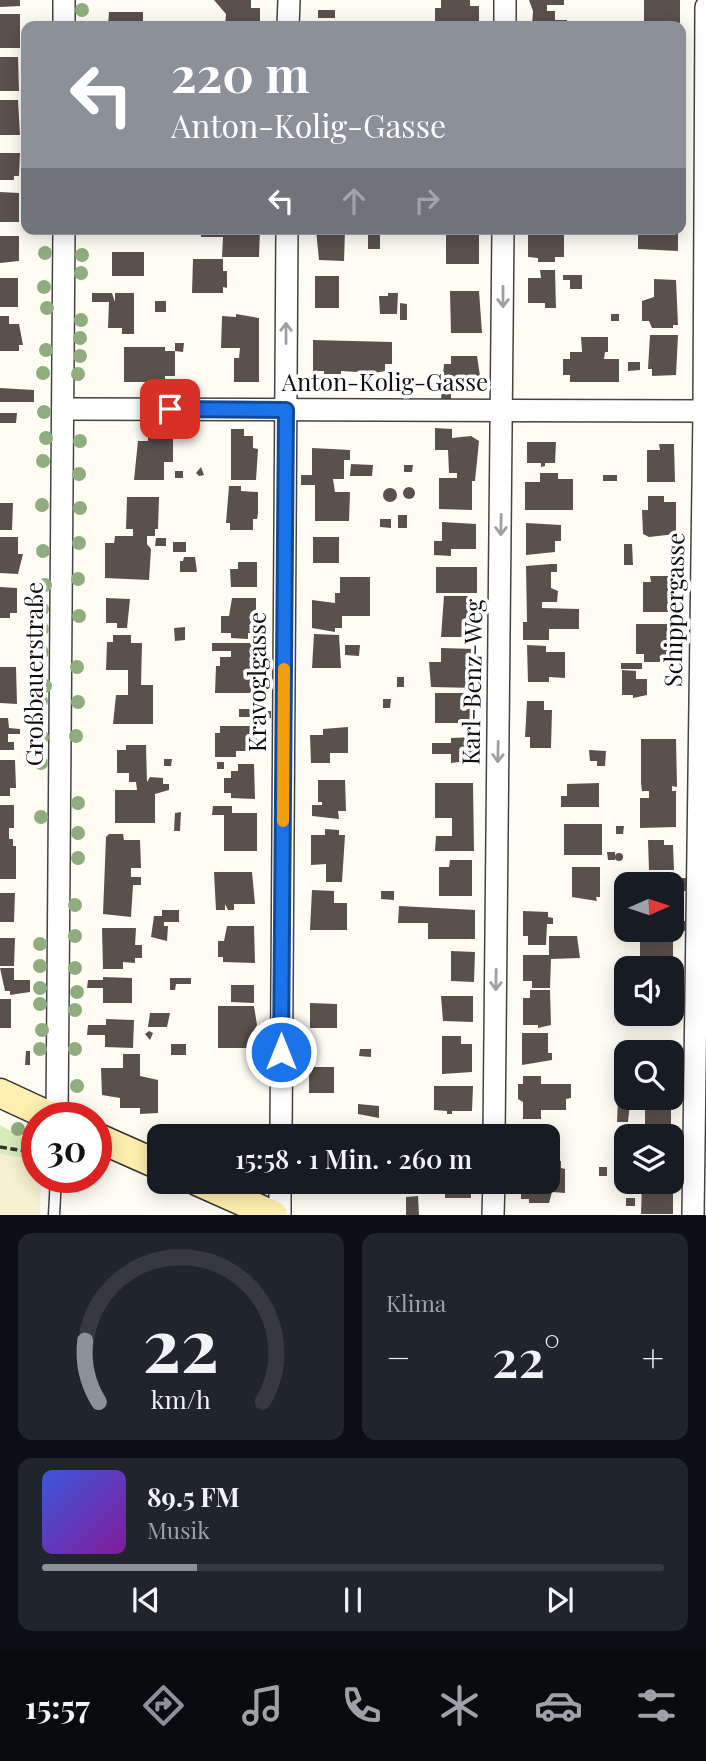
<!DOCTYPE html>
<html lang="de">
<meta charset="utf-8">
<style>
body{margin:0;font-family:"Playfair Display",serif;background:#20242c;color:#f1f3f6;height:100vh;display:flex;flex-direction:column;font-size:26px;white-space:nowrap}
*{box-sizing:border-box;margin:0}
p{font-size:23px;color:#9ea1a6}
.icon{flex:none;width:38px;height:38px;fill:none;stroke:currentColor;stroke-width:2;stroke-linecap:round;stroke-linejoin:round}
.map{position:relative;height:1215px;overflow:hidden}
.side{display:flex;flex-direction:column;gap:18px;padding:18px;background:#0d0f14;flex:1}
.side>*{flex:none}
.hud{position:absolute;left:21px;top:21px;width:665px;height:214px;border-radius:14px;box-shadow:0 4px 18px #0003;background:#8c9099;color:#fff;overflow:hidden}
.needle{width:46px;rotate:87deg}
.controls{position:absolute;left:614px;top:872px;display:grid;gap:14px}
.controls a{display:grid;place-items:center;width:70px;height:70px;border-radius:14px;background:#171b24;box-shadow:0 4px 18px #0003;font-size:35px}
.speed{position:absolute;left:21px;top:1102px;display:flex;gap:14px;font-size:35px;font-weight:700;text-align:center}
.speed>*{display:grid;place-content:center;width:91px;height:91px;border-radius:50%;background:#171b24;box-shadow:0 4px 18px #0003;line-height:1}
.speed .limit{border:10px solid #d22;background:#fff;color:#111}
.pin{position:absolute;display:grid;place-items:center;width:60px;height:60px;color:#fff;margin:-30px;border-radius:14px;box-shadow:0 4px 10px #0006}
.me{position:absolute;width:77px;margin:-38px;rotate:0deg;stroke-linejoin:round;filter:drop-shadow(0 0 5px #0008)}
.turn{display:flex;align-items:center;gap:24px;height:147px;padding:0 35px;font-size:32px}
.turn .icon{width:91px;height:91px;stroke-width:2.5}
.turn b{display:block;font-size:49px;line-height:60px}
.lanes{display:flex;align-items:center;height:66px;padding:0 35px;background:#0003;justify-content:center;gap:35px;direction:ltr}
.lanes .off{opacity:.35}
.big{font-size:52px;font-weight:600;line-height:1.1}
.side .card{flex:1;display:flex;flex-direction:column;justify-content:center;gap:10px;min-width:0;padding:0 24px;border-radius:14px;background:#20242c}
.side .dial{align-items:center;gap:0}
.dial svg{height:182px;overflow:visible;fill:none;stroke:#363941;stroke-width:7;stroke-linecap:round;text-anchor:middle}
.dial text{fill:#f1f3f6;stroke:none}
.song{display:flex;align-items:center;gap:21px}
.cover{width:84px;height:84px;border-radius:10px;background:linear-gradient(135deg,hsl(230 70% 55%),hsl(290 70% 35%))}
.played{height:7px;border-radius:4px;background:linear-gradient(90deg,#8c9099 25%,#363941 25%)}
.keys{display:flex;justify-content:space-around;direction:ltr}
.heat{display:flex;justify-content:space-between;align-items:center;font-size:38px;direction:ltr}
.side .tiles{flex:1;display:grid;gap:18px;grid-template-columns:1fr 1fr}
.card:last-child{grid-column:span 2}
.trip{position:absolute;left:147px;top:1124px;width:413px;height:70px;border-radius:14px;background:#171b24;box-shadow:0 4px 18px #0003;font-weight:600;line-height:70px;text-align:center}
.tab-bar{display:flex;height:112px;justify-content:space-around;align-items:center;background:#090b0e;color:#9ea1a6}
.tab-bar .icon{width:49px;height:49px}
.tab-bar .selected{color:#8c9099}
.tab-bar b{font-size:32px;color:#f1f3f6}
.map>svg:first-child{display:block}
.farmland{fill:#f7f1d2}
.green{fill:#d8ecbb}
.building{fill:#5a504c}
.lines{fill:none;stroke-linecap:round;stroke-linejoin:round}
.lane-casing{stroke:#434343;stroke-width:13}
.street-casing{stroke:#434343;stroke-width:24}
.secondary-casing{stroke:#323232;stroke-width:31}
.path{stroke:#323232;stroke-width:3.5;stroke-dasharray:7 3.5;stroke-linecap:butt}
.lane{stroke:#fff;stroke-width:10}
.street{stroke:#fff;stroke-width:21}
.secondary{stroke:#fff0af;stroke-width:28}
.tree{fill:#8fad7e}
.oneway{stroke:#9f9f9f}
.route-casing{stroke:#114b97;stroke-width:18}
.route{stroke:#1a73e8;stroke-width:12}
.slow{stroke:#f59e0b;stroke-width:12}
.labels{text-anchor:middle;stroke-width:7;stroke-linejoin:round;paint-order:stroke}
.street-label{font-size:24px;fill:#101010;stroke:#fff}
</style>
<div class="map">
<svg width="706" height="1215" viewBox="0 0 706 1215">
<rect width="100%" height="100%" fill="#fffcf4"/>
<polygon class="farmland" points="0,1154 37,1160 37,1178 41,1178 40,1215 0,1215"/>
<polygon class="green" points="0,1125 37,1145 37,1160 0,1154"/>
<g class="building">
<polygon points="0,0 20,0 20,6 0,7"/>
<polygon points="214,0 251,0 251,8 260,8 260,26 225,26 226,14"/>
<polygon points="441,0 470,0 470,6 479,6 479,24 490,26 435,26 435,8 441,8"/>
<polygon points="529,0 564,0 564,5 547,5 547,11 555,11 555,20 567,20 567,26 532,26 533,11"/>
<rect x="644" y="0" width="36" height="23"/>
<rect x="318" y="10" width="17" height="8"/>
<polygon points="109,12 143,12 143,22 149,22 149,26 108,26"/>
<rect x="0" y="14" width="20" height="34"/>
<polygon points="317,23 348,24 348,26 317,26"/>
<polygon points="0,57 18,57 19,91 0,91"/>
<polygon points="0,100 18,100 20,135 0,135"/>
<polygon points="0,153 20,153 19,176 14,176 14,180 0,180"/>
<polygon points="0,192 19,193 19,222 0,222"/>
<polygon points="201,229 260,229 259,257 222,257 223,237 201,237"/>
<polygon points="320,229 345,229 344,261 319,260 316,230"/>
<rect x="368" y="229" width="12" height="20"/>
<rect x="446" y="229" width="33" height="35"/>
<polygon points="638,229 678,229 678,251 638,249"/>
<polygon points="528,234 564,234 564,257 555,257 555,262 538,262 538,258 528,257"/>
<polygon points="0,236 19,236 19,261 0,263"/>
<rect x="112" y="252" width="32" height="24"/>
<polygon points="193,259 223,259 223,271 227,271 227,288 223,287 223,293 192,293"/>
<polygon points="540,270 555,270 556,308 545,308 545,303 528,303 528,278 541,278"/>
<polygon points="563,275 582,275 582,289 570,289 570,280 563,280"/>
<rect x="315" y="276" width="24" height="32"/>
<rect x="0" y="278" width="18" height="29"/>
<polygon points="654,279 676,280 678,325 673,325 673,328 652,328 649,321 642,321 642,301 654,297"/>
<polygon points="450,291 479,291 482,333 451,333"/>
<polygon points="92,293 112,293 115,302 115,293 134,293 134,334 122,334 122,328 108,328 109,302 92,302"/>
<polygon points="388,293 398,293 397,314 380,314 379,296 388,296"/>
<rect x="155" y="301" width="11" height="11"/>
<polygon points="400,303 407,304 407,320 400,320"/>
<polygon points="236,314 259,318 259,382 234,382 234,358 239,358 240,348 221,348 222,316 236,317"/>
<rect x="611" y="314" width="8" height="7"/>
<polygon points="0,316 9,316 9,324 19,324 23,345 19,345 19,351 0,351"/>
<polygon points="650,335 678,335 676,375 652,376 652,369 648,369"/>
<polygon points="581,337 608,337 608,352 605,352 604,359 619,359 619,382 570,382 570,375 563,375 563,359 570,359 570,352 582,352"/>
<polygon points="313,340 392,342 392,364 385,364 385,371 374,373 341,371 341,374 324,374 324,371 313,371"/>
<polygon points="175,343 184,343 183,352 175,351 175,376 165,376 165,382 124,382 124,347 165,347 165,351 175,351"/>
<polygon points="451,356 477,356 480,376 477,376 477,383 451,383 451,399 441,399 444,364 451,364"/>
<polygon points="628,362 640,362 640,370 628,371"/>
<polygon points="0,388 34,390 34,402 0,402"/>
<polygon points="0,413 17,413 16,423 0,423"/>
<polygon points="435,428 452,429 452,438 471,436 479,441 475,481 472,481 472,510 439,509 439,478 457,478 457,473 449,473 448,450 435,450"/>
<polygon points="231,429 244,429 244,436 253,436 253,448 258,449 256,480 231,480"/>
<polygon points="148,437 173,437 173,462 164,462 164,480 134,480 138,441 148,441"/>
<polygon points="527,442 556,442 555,463 545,463 545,466 541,467 541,463 527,463"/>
<polygon points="659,444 674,444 675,482 647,482 647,450 660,450"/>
<polygon points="312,448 350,450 350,460 344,460 344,479 333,479 335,492 350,492 349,521 315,521 315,485 301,485 301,475 312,475"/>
<polygon points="351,464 373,465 372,476 350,476"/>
<polygon points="404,465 413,465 412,472 404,472"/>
<polygon points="201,467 204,475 199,476 196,473"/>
<rect x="175" y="471" width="8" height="7"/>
<polygon points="540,473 558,473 558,479 573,479 573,510 525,510 525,482 540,482"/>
<rect x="603" y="475" width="14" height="6"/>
<polygon points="229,486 241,486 241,491 258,492 258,513 257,519 253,519 253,530 230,530 230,523 226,523"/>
<circle cx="409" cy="493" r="6"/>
<circle cx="390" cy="495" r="7"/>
<polygon points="648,496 664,496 664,502 676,502 676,534 649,537 643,534 642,510 648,510"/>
<polygon points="127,497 159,497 158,529 155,529 155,536 147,536 147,544 151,549 149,580 105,578 105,543 114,543 115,536 133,536 133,529 126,529"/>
<polygon points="0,503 13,503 12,530 0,530"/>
<rect x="398" y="515" width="9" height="13"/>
<polygon points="380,519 391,519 391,528 380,527"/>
<polygon points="442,522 476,524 476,549 451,549 451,556 434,555 434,541 442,541"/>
<polygon points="526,523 561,525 561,541 555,541 555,552 526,555"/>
<polygon points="0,537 18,537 18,554 23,554 18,574 0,573"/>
<rect x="313" y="537" width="26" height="26"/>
<polygon points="671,537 682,537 682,542 672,542"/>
<polygon points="156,538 166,538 166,546 155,546"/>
<rect x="173" y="542" width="13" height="10"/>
<polygon points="624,544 632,544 633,565 624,565"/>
<polygon points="184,557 195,557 197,572 180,572 180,561 183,561"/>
<polygon points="238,562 257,562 257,587 231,587 230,569 238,569"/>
<polygon points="551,564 557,564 557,572 551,572 551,588 558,591 557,602 542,602 542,608 579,609 579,629 549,629 549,640 523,640 523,622 527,622 526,566"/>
<rect x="436" y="567" width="41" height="26"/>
<polygon points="650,576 673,576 677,612 643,612 643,582 651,582"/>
<polygon points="340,577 370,577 370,616 342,616 342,628 335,628 335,632 312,628 312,600 335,603 335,593 340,593"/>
<polygon points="0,587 17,588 17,613 10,613 10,618 0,618"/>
<polygon points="444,596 468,596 469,610 475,610 474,637 441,637"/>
<polygon points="106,598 130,599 127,628 117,628 117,623 106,623"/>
<polygon points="232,598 256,598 256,633 248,633 248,639 231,638 231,633 221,633 221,616 229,616"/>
<polygon points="636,624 677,624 677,654 673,654 673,662 644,662 644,654 636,654"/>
<polygon points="185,627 185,640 175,641 174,628"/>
<polygon points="314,634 339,635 341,668 312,668"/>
<polygon points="113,635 131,635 131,643 142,643 141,685 153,685 153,724 113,724 116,695 128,695 128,670 106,670 107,642 113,642"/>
<polygon points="212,643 256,643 257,677 251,677 251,693 215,693 216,666 220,666 220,657 231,657 231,651 212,651"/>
<polygon points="345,645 360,645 359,656 345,655"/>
<polygon points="527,645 546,646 546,652 565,652 565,678 549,677 549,682 528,682"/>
<polygon points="441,648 475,649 475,688 431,687 429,662 441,662"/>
<rect x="621" y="663" width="21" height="6"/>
<polygon points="0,667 16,667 17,704 0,703"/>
<polygon points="622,670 636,671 636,679 647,679 647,695 633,698 633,695 622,695"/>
<rect x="397" y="677" width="7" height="10"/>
<rect x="435" y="693" width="40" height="30"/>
<polygon points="383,699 391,699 390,708 383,708"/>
<polygon points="527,701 544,701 544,710 552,710 551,748 530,748 530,737 525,737"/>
<rect x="239" y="709" width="16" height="8"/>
<polygon points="259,711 271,711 271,718 259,717"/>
<polygon points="0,718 8,718 9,728 20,729 20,734 8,734 8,742 14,742 14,750 0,750"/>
<polygon points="220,726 256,726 257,751 236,751 236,757 215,757 215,733 220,733"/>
<polygon points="348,727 348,753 330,753 330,763 311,763 310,735 323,735 323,729"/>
<polygon points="474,737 474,760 451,763 451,754 432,754 432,743 451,743 451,738"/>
<polygon points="641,739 676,739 677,787 672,786 672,791 676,791 676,827 640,828 640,798 649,798 649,791 642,791 641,783"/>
<polygon points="126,745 146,745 147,782 150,777 163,778 163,784 169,784 169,790 155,794 155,823 115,823 115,790 137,790 136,782 129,782 129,773 117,773 117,750 126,750"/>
<polygon points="589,750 606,751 605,766 597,766 597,761 590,761"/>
<polygon points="164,759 172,759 171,766 164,766"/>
<polygon points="0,760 15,760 16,788 10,788 10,796 0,796"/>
<rect x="217" y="762" width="7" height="7"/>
<polygon points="238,764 254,764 255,799 231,798 231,793 224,793 224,778 231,778 231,771 238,771"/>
<polygon points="318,780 345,780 346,811 338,811 339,819 312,816 312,805 322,805 322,802 318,802"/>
<polygon points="435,783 473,783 474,851 435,851 436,836 452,836 452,818 435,818"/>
<polygon points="599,783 599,807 561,807 561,796 567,796 567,784"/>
<polygon points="0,805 14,805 14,828 9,828 9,839 13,839 13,846 16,846 16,879 0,879"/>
<polygon points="213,806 232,806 232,813 257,813 257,851 224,851 224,815 212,815"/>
<polygon points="181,812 180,831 174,831 175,813"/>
<rect x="564" y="824" width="38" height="31"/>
<polygon points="616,826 624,826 623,834 616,834"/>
<polygon points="325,829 339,830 339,835 345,835 342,882 326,882 326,864 311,865 311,835 325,835"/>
<polygon points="109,834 123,834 124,840 140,840 141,868 131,868 131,877 141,877 141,885 133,885 131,917 103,914 106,837"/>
<polygon points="648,840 664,840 664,845 673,845 674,870 649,870"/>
<polygon points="607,852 615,852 615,860 608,860"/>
<circle cx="619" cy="857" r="4"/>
<polygon points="450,860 472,860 472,896 439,896 439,867 449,867"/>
<polygon points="572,867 600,867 600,897 596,897 597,901 572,897"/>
<polygon points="214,872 252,872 255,904 234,904 234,910 228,910 225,904 225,910 216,910"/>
<polygon points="645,877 673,878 673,884 645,884"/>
<rect x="677" y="878" width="12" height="13"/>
<polygon points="312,890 334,891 334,903 347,903 347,930 310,930"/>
<polygon points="381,891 394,891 394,900 381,899"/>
<polygon points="0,893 15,893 14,922 0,922"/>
<polygon points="399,906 475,910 475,939 428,939 428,923 398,923"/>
<polygon points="162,910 179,910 179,922 164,922 164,926 168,926 167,941 151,937 154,916 162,916"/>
<polygon points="523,911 548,912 548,917 553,918 553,924 547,924 546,945 528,945 528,936 523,936"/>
<polygon points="672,921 690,921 690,931 673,931 673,959 640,959 640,929 672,929"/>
<polygon points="227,926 254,926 255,963 223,962 223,957 218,957 218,941 224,941"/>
<polygon points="102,928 136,928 135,945 142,945 142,958 135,958 135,963 123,962 123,969 103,969"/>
<polygon points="549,936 577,936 580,958 551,959 550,988 532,988 532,981 523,981 523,955 549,955"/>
<polygon points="0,938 15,938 14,966 0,966"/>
<polygon points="451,951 475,952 474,982 451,981"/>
<polygon points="0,968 14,968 14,980 30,980 30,992 10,995 10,991 5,991"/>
<polygon points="103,977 132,978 132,1003 103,1003 103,988 87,988 88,980 103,980"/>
<polygon points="170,978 191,978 191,984 176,984 175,990 170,990"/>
<polygon points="231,985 254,985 254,1003 231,1002"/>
<polygon points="530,990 550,990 551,1025 538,1028 538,1025 523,1025 523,998 530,998"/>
<polygon points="441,996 473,996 473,1022 443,1021"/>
<rect x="0" y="999" width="11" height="29"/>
<polygon points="310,1003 337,1004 337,1028 310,1028"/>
<polygon points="218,1006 254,1006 257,1025 254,1030 254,1048 218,1048"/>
<polygon points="150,1013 170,1013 167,1027 148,1027"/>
<polygon points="645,1013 671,1013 672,1019 658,1019 658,1024 650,1024 650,1019 645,1019"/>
<polygon points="106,1019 134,1020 133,1048 105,1047 105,1035 87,1035 88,1025 106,1025"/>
<polygon points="149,1031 153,1033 150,1040 145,1034"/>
<polygon points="522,1033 548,1033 548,1053 552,1053 552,1060 522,1065"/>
<polygon points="442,1036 461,1036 461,1044 472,1044 472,1072 442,1074"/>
<rect x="171" y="1044" width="15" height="11"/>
<polygon points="360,1049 371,1049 371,1057 359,1056"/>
<polygon points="26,1051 30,1051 30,1065 25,1065"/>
<polygon points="123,1054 140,1054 140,1076 158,1080 158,1113 140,1114 140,1108 120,1108 120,1098 102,1095 101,1068 123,1068"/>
<rect x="309" y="1067" width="25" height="26"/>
<polygon points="523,1076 541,1076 541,1084 571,1084 571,1098 566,1099 566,1110 541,1110 541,1119 523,1119 523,1102 518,1099 518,1084 523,1084"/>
<polygon points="434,1086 473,1086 472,1111 452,1111 452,1114 447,1114 447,1111 434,1110"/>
<polygon points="618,1100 630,1101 628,1122 617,1122"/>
<polygon points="645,1100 671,1101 671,1136 645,1136"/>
<polygon points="358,1104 379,1106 379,1118 358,1114"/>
<polygon points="171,1124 179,1124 179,1132 170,1132"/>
<rect x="220" y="1125" width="34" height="11"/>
<polygon points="522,1126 549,1126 549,1134 555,1134 555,1144 548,1144 548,1136 522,1136"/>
<polygon points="362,1129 368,1129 370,1136 360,1136"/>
<polygon points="405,1129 410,1129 411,1136 404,1136"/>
<polygon points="446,1130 471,1130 471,1136 440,1136 440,1132"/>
<polygon points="551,1161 561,1161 561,1168 565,1169 565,1193 552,1192 549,1203 529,1203 529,1199 521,1199 521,1181 548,1181"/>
<rect x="599" y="1167" width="8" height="9"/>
<polygon points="306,1181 352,1181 352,1190 335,1190 335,1185 306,1187"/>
<rect x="445" y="1181" width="26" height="17"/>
<polygon points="642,1183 673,1186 673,1214 641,1214"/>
<polygon points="418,1196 419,1215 406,1215 406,1197"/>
<rect x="626" y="1198" width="9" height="8"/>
</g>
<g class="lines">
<g class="lane-casing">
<polyline id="lane" points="54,1215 56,1178"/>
</g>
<g class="street-casing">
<g id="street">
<polyline points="64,26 64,0"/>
<polyline points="288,26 289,0"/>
<polyline points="505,26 505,0"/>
<polyline points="63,409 706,411"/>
<polyline points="57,1118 64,229"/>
<polyline points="281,1136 287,229"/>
<polyline points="494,1136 503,229"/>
<polyline points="280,1215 280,1181"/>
<polyline points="493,1215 494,1181"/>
<polyline points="693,1215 704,411 706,7"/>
</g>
</g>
<g class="secondary-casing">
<g id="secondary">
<polyline points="0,1093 54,1118"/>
<polyline points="96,1137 159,1165"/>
<polyline points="197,1181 273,1215"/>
</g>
</g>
<polyline class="path" points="0,1147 37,1153"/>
<use href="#lane" class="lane"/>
<use href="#street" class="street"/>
<use href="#secondary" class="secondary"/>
</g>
<g class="tree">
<circle cx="82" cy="10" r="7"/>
<circle cx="45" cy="253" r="7"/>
<circle cx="82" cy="255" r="7"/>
<circle cx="81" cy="273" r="7"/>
<circle cx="44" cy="287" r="7"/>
<circle cx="47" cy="308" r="7"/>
<circle cx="81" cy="320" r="7"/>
<circle cx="80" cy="338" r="7"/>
<circle cx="46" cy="350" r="7"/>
<circle cx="80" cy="356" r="7"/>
<circle cx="43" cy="373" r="7"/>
<circle cx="78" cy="374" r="7"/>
<circle cx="44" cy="412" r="7"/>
<circle cx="46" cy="438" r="7"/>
<circle cx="80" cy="441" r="7"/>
<circle cx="43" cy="461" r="7"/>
<circle cx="79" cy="474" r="7"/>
<circle cx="42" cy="505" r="7"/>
<circle cx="80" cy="508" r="7"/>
<circle cx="79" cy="543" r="7"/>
<circle cx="43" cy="551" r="7"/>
<circle cx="78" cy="579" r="7"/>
<circle cx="45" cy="585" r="7"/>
<circle cx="42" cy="609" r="7"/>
<circle cx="79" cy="616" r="7"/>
<circle cx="42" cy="629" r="7"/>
<circle cx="42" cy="652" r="7"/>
<circle cx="77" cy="667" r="7"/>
<circle cx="45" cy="686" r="7"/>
<circle cx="41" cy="701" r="7"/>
<circle cx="78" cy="702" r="7"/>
<circle cx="76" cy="736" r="7"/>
<circle cx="42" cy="737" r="7"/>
<circle cx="41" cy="763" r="7"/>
<circle cx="78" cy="803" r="7"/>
<circle cx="41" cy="817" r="7"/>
<circle cx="78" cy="833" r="7"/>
<circle cx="78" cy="858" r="7"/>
<circle cx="75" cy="905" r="7"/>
<circle cx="75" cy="936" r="7"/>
<circle cx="40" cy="944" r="7"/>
<circle cx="40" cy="966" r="7"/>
<circle cx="75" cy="968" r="7"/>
<circle cx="40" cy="988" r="7"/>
<circle cx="77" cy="992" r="7"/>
<circle cx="40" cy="1004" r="7"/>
<circle cx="75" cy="1010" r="7"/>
<circle cx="42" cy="1030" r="7"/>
<circle cx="40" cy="1049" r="7"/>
<circle cx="75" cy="1049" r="7"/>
<circle cx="77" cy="1086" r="7"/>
<circle cx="18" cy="1129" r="7"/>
</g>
<defs><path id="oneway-shaft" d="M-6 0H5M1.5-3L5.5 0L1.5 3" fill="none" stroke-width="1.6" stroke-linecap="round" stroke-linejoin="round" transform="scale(1.75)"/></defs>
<g class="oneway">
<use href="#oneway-shaft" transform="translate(503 297) rotate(90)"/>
<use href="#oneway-shaft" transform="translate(286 333) rotate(-90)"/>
<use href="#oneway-shaft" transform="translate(501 525) rotate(91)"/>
<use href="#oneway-shaft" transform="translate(498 752) rotate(91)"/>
<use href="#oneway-shaft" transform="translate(496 980) rotate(91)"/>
</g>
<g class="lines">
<g class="route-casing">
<polyline id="route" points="170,409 286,410 281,1052"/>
</g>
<use href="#route" class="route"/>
<polyline class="slow" points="283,821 284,669"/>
</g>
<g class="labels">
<g class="street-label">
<text x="385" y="391">Anton-Kolig-Gasse</text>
<text transform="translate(675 610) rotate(-89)" y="8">Schippergasse</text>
<text transform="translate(35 674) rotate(-90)" y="8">Großbauerstraße</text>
<text transform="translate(258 682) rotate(-90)" y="8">Kravoglgasse</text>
<text transform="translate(473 682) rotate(-89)" y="8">Karl-Benz-Weg</text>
</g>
</g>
</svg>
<div class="controls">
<a><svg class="needle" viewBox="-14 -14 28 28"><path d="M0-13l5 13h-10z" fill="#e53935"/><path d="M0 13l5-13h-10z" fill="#9ea1a6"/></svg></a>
<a><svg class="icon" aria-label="sound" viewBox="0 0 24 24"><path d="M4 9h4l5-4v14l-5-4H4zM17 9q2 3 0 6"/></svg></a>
<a><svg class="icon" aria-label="search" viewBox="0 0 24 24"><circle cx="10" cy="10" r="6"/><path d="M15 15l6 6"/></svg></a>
<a><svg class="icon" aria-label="layers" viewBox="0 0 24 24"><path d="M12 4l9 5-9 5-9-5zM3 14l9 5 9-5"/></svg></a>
</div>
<div class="speed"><div class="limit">30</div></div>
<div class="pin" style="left:170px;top:409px;background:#d93025"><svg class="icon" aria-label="arrive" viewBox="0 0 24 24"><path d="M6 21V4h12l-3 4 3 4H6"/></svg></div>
<svg class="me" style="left:281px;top:1052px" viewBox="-20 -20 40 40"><circle r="17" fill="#1a73e8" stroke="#fff" stroke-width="3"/><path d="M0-11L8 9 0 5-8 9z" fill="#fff"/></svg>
<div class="trip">15:58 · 1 Min. · 260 m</div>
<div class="hud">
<div class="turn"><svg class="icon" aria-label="left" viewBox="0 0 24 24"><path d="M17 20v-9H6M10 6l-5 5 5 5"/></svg><div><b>220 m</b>Anton-Kolig-Gasse</div></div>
<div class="lanes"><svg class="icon" aria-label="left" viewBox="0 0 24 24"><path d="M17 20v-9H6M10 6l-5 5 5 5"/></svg><svg class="icon off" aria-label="ahead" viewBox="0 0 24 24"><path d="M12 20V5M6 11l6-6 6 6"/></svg><svg class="icon off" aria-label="right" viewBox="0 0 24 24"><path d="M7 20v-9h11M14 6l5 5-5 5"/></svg></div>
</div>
</div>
<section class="side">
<div class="tiles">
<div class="card dial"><svg viewBox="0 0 100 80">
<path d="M14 69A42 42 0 1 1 86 69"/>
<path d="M14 69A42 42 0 0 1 8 42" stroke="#8c9099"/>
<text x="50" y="56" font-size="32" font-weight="700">22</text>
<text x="50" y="72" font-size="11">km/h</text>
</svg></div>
<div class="card"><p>Klima</p>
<div class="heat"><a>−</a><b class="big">22°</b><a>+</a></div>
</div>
<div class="card">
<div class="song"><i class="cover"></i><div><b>89.5 FM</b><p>Musik</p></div></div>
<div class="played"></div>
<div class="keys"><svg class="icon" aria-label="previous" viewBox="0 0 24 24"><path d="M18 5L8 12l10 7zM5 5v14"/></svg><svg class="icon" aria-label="pause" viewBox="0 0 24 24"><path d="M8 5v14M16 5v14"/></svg><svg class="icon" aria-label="next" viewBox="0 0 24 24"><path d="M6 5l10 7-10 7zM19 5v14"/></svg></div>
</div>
</div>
</section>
<nav class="tab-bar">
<b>15:57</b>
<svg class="icon selected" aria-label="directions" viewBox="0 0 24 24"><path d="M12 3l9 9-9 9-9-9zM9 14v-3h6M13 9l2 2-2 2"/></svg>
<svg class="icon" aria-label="music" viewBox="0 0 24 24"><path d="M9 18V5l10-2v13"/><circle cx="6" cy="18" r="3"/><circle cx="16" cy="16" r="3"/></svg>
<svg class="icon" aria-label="phone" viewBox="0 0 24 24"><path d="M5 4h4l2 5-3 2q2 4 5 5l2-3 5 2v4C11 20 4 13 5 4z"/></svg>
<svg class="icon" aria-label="climate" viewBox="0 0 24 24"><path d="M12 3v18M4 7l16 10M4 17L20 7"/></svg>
<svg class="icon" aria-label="car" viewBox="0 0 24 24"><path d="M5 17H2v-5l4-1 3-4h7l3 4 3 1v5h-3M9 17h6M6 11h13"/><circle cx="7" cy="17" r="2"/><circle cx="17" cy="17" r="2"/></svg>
<svg class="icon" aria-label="filters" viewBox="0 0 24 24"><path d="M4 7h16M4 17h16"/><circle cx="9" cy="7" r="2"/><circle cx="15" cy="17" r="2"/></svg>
</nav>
